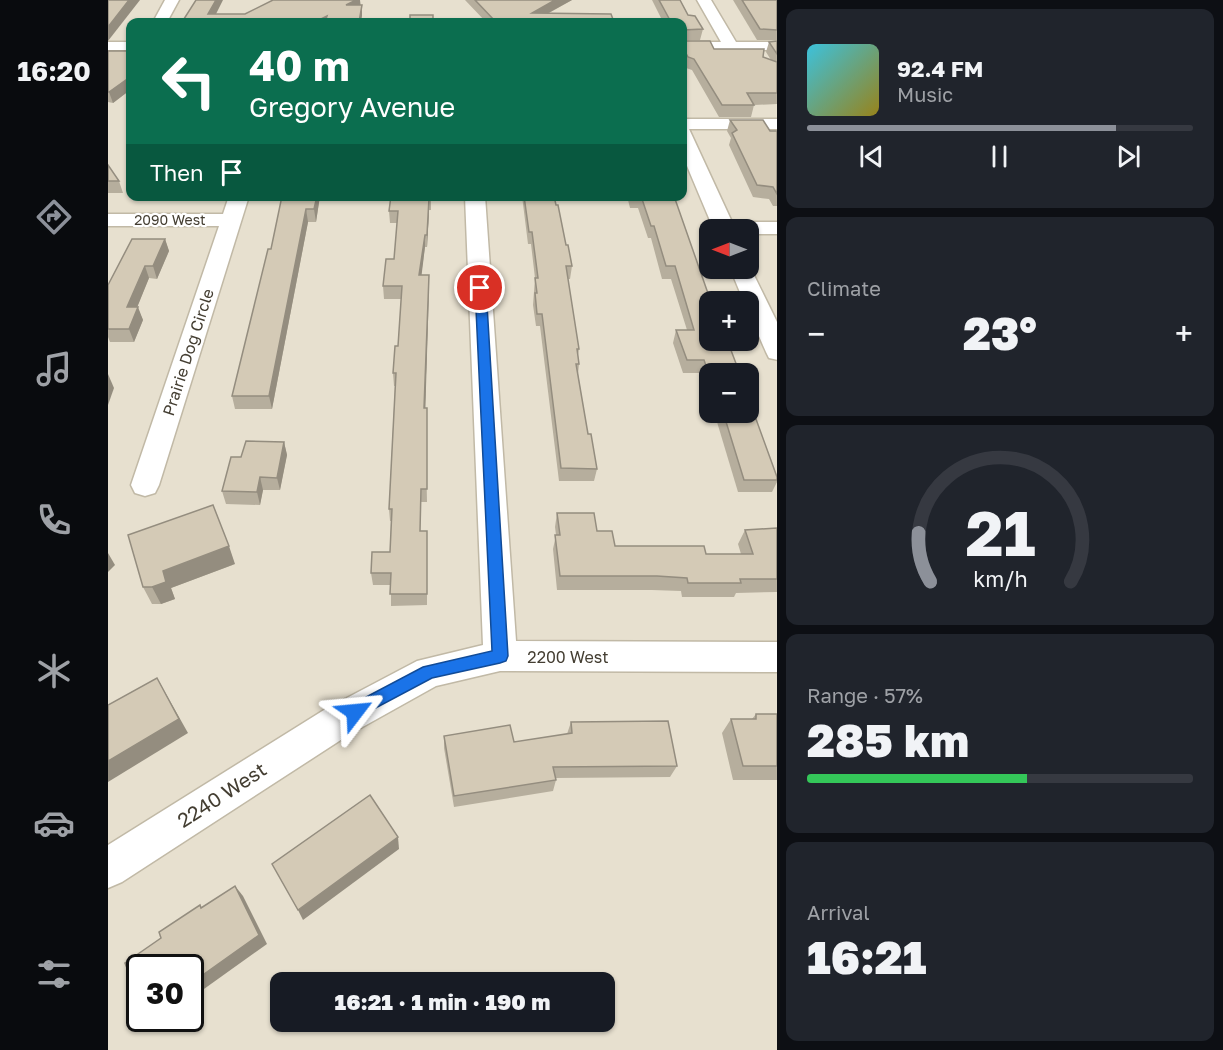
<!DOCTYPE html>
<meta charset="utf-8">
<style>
body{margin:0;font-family:"Golos Text",sans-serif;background:#20242c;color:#f1f3f6;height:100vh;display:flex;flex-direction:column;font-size:22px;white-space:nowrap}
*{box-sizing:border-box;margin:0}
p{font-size:20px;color:#9ea1a6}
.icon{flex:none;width:33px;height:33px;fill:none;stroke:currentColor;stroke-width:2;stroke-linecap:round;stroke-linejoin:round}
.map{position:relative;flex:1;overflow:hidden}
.details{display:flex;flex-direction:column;gap:9px;padding:9px;background:#0d0f14;width:446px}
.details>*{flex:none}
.guide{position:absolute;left:18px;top:18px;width:561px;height:183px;border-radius:12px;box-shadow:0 2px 4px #0004;background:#0b6e4f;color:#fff;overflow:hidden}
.needle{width:39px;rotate:270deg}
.buttons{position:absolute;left:591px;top:219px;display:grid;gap:12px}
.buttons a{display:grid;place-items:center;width:60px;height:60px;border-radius:12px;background:#171b24;box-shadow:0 2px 4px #0004;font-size:30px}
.speed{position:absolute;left:18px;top:954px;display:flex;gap:12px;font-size:30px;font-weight:700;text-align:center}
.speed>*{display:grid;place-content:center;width:78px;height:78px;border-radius:50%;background:#171b24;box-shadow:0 2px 4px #0004;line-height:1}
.speed .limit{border:3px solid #111;border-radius:9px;background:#fff;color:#111}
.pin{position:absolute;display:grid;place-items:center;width:51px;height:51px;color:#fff;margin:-26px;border:3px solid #fff;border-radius:50%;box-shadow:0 2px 6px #0007}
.me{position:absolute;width:66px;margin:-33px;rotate:61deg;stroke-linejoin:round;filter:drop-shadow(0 0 4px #0008)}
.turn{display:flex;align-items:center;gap:21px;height:126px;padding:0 24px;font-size:27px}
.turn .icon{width:78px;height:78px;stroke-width:2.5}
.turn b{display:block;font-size:42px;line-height:51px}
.then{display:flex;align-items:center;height:57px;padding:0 24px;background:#0003;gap:12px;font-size:22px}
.big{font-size:45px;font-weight:800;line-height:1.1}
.details .widget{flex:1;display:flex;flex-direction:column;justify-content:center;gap:9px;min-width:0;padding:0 21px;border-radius:12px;background:#20242c}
.details .dial{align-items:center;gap:0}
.dial svg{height:156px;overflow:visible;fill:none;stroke:#363941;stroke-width:7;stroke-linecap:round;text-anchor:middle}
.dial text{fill:#f1f3f6;stroke:none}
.song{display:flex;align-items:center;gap:18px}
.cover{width:72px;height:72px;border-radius:9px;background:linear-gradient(135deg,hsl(190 70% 55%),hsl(50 70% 35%))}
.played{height:6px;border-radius:3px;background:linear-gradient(90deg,#8c9099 80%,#363941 80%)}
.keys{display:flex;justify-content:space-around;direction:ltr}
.heat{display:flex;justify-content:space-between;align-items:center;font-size:33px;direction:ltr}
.charge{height:9px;border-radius:4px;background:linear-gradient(90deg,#34c759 57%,#363941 0)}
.trip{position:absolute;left:162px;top:972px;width:345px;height:60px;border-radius:12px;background:#171b24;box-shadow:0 2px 4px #0004;font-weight:800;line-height:60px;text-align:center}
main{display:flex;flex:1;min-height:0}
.tab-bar{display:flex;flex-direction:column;width:108px;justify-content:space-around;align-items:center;background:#090b0e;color:#9ea1a6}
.tab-bar .icon{width:42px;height:42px}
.tab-bar .on{color:#8c9099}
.tab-bar b{font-size:27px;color:#f1f3f6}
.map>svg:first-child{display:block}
.residential{fill:#e7e0cf;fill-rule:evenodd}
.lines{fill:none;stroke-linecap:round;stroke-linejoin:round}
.minor-casing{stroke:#c1b9a6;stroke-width:3}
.minor{fill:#fff;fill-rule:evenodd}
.wall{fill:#b6ae9d}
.shaded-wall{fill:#948d7f}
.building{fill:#d4cab6;stroke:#948d7f;stroke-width:1.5}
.route{fill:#1a73e8;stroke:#114b97;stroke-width:1.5}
.labels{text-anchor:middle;stroke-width:4.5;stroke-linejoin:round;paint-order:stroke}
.far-street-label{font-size:14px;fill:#443e32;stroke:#fff}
.street-label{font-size:16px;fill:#443e32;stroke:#fff}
.near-street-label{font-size:20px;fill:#443e32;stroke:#fff}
</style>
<main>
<nav class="tab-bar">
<b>16:20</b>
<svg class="icon on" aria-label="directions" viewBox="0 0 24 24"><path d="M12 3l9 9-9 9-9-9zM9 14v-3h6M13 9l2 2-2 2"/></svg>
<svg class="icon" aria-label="music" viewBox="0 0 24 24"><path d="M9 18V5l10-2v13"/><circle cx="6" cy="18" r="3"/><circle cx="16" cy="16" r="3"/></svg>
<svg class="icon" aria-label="phone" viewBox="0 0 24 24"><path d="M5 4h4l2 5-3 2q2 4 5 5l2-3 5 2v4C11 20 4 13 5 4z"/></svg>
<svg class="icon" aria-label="climate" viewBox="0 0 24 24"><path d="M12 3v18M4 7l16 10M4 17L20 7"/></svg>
<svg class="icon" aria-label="car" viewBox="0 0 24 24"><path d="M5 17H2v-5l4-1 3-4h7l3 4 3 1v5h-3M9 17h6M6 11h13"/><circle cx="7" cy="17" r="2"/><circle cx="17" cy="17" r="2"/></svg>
<svg class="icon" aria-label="filters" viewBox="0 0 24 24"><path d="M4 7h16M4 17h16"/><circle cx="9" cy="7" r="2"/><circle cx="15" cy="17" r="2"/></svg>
</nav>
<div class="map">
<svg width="670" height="1050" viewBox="0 0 670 1050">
<rect width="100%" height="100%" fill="#f3eee2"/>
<path class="residential" d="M0,0H669V1050H0ZM22,22H574V196H22ZM602,230H640V268H602ZM602,302H640V340H602ZM602,374H640V412H602ZM32,968H82V1018H32ZM172,982H496V1022H172Z"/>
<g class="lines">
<g class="minor-casing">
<g id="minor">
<polygon points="57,0 71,0 59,22 45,22"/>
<polygon points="589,0 603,0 628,42 670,42 670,50 574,50 574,42 613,42"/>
<rect x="0" y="42" width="22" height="8"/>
<polygon points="574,119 670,119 670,129 581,129 624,222 670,222 670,234 640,234 640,230 606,230 574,154"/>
<polygon points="121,196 141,196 51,485 47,493 37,496 27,493 23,485 111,226 0,226 0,214 115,214"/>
<polygon points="357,196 377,196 408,641 670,642 670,672 392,671 328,686 242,734 14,882 0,888 0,845 216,710 309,661 375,645"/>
<polygon points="640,263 670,324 670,360 661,358 658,352 640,311 640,302 636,302 622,268 640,268"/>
</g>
</g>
<use href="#minor" class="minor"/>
</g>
<g class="wall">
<polygon points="357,0 464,0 441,13 506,22 378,22"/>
<polygon points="544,0 572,0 580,15 595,29 592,40 575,40 606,49 655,57 663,60 658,52 661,42 669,41 669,104 646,105 643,117 611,117 584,70 578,68 574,62 574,22 555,22"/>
<polygon points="625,0 669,0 669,40 649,40"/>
<polygon points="0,51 22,51 22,90 5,103 0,102"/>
<polygon points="622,120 662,131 669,131 669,206 665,206 661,199 645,197 621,145 623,138 619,131"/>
<polygon points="0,165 11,181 15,193 0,193"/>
<polygon points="174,196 212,196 208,222 200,222 164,409 127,409 124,396 163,249"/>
<polygon points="323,196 323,210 321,210 319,247 317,247 313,275 321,275 317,408 319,502 313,502 312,531 319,531 319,605 283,606 283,585 265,585 263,573 282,552 283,521 282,521 281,509 287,386 286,386 285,373 290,346 293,299 276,299 275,286 286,259 289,223 282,223 281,211"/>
<polygon points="414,196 446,196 458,245 464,266 462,279 460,279 471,349 470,355 471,364 470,374 480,434 489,469 486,481 451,481 432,326 428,326 425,305 427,278 423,244 420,244"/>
<polygon points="519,196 566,196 602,374 602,402 592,373 575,373 565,343 568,330 579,330 563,279 554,279 543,238 540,238 530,208 522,208"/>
<polygon points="57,239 61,251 49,279 41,278 29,307 35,320 26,342 2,342 0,337 0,285"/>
<polygon points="606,412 640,412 669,477 669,482 664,492 630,492"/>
<polygon points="176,442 179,455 172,490 155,490 152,505 118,504 114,491 133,457"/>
<polygon points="449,513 489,531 507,546 598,554 633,554 630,544 637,530 669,528 669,592 628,593 626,597 574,597 573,591 544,590 449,590 445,549 448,535 447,527"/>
<polygon points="127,564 63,588 67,599 53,604 44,604 35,587"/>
<polygon points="648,714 669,714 669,780 625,780 614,733 623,719 644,719"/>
<polygon points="463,722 569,766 562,777 448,778 448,780 445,791 346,807 336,748 336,736 406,742 459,734"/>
</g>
<g class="shaded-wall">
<polygon points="21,0 32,0 0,41 0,27"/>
<polygon points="108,0 115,0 104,22 100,14"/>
<polygon points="248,0 252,0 253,8 238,5"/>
<polygon points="447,0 464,0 424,22 424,13"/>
<polygon points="254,5 254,16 253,22 251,22"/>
<polygon points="219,16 219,22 207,22"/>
<polygon points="22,77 22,90 5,103 1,92"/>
<polygon points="209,196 212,196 208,222 206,209"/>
<polygon points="321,198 321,210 319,247 319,235"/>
<polygon points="198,209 200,222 164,409 161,396"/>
<polygon points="317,235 317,247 312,288 311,275"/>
<polygon points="57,239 61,251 49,279 45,266"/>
<polygon points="37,266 41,278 24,320 19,307"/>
<polygon points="321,275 321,288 317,421 316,408"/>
<polygon points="30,307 35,320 26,342 21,329"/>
<polygon points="0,374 6,388 0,405"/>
<polygon points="176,442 179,455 172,490 169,478"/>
<polygon points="152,477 155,490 152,505 149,492"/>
<polygon points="121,546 127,564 63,588 67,599 53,604 44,587 55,571"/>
<polygon points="0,553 7,565 0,572"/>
<polygon points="49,678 80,733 0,782 0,761"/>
<polygon points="290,837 291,849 195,920 190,910"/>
<polygon points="127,886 135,896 159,944 82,999 82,984"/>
<polygon points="41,1018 55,1018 50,1022"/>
</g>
<g class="building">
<polygon points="0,0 21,0 0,27"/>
<polygon points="88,0 108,0 100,14 137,14 165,0 248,0 238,5 254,5 251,22 217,22 219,16 207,22 74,22"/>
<polygon points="367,0 447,0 424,13 503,14 506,22 388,22"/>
<polygon points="551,0 572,0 580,15 587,16 595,29 575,30 575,41 602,41 606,49 656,49 655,57 669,62 669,93 639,93 646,105 614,105 586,59 580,57 574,46 574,22 563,22"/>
<polygon points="634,0 669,0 669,30 652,29"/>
<rect x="302" y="15" width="23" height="7"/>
<polygon points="669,41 669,54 661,42"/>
<polygon points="0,51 22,51 22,77 1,92 0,92"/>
<polygon points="622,120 655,120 662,131 669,131 669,194 665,187 649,185 624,133 629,130"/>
<polygon points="0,165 11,181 0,181"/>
<polygon points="174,196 209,196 206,209 198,209 161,396 124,396 160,249 163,249"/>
<polygon points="283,196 323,196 323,198 321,198 319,235 317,235 311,275 321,275 316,408 319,408 319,489 313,489 312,531 319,531 319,594 282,594 283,573 263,573 264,552 282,552 284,509 281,509 288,373 285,373 287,346 290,346 294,286 275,286 278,259 286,259 290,211 281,211"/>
<polygon points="416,196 446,196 448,205 450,205 458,245 460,245 464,266 458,266 471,349 469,349 471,364 468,364 480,434 483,434 489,469 453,468 434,314 429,314 427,293 429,293 427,278 430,278 424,232 421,232"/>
<polygon points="533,196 566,196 603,302 602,302 602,340 617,340 619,345 621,345 632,374 602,374 602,377 596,360 579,360 568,330 586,330 567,266 558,266 546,226 543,226"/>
<polygon points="24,239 57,239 45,266 37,266 19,307 30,307 21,329 0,329 0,285"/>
<polygon points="640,397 669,477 669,480 636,480 615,412 640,412"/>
<polygon points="138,441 176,442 169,478 152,477 149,492 114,491 123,457 133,457"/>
<polygon points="105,505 121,546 55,571 58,582 44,587 35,587 20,535"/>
<polygon points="449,513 486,513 489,531 504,531 507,546 596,546 598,554 645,554 637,530 669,528 669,579 632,579 633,583 580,583 579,578 549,576 452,576 447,535 452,535"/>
<polygon points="49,678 71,719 0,761 0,705"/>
<polygon points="648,714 669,714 669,766 635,766 623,719 648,719"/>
<polygon points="560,721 569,766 445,767 448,780 346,796 336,736 402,725 406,742 464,733 463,722"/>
<polygon points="262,795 290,837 190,910 164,864"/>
<polygon points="127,886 151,935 82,984 82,968 32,968 32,1002 17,963 53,938 51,932 92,905 93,908"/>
</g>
<polygon class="route" points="372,285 378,288 400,656 398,661 392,663 324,678 247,719 241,717 239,712 241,706 315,667 384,651 367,288"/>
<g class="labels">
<g class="far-street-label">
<text x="62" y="225">2090 West</text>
</g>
<g class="street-label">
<text transform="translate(80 352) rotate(-72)" y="6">Prairie Dog Circle</text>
<text x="460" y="663">2200 West</text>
</g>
<g class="near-street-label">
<text transform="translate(114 795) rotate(-33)" y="7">2240 West</text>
</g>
</g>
</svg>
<div class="buttons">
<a><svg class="needle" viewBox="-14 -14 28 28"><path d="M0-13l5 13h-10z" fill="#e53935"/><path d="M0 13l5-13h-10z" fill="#9ea1a6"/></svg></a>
<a>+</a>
<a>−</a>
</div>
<div class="speed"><div class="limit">30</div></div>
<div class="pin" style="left:372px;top:288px;background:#d93025"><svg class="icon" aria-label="arrive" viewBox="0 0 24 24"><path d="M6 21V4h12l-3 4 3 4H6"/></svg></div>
<svg class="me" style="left:247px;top:712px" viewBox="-20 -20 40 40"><path d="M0-17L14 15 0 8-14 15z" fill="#1a73e8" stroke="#fff" stroke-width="4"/></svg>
<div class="trip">16:21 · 1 min · 190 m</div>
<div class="guide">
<div class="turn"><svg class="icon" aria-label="left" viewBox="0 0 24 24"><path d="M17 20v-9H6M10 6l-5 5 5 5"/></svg><div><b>40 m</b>Gregory Avenue</div></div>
<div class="then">Then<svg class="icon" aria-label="arrive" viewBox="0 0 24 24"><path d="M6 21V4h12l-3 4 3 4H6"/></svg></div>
</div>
</div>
<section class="details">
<div class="widget">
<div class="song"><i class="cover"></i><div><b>92.4 FM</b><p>Music</p></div></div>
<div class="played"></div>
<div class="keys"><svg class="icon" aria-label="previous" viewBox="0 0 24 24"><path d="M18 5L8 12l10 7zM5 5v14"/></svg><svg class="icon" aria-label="pause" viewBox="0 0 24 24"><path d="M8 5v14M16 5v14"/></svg><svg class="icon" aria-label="next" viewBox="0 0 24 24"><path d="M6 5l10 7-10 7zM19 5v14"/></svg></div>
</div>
<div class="widget"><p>Climate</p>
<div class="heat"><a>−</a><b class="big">23°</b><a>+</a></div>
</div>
<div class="widget dial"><svg viewBox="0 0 100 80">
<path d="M14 69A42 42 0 1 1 86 69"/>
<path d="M14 69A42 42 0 0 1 8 44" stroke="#8c9099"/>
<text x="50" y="56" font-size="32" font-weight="700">21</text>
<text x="50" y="72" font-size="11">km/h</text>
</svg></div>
<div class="widget"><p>Range · 57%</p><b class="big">285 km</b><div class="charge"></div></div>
<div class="widget"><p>Arrival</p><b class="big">16:21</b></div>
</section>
</main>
